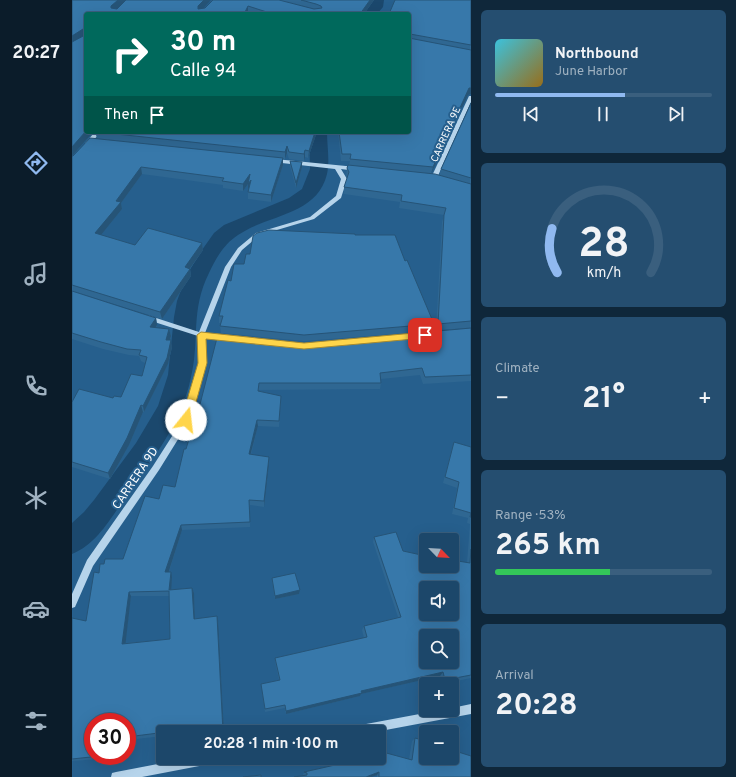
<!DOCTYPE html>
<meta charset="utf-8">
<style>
body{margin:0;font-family:Overpass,sans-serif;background:#254e70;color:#f1f3f6;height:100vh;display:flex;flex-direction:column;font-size:15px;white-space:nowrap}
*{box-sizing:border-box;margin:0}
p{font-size:13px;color:#a0b2c1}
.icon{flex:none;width:22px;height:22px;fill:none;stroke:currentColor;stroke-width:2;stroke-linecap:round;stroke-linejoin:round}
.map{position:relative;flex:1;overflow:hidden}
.details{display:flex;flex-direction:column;gap:10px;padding:10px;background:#0f273a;width:265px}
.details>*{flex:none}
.hud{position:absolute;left:12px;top:12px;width:327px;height:122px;border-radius:4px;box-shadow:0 4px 16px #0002,0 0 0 1px #3a5f7e;background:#00695c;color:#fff;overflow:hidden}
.needle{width:26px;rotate:115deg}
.controls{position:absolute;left:347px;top:533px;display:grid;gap:8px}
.controls a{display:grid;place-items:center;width:40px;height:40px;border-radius:4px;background:#1c476a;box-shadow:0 4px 16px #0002,0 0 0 1px #3a5f7e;font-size:20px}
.speed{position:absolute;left:12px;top:713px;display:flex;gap:8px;font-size:20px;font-weight:700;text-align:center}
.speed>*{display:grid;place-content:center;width:52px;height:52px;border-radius:50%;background:#1c476a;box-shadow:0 4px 16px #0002,0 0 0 1px #3a5f7e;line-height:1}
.speed .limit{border:6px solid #d22;background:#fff;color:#111}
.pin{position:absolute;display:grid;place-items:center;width:34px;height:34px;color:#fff;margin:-17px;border-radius:8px;box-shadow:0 2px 6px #0006}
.me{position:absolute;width:44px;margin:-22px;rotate:16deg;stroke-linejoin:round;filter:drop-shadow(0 0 3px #0008)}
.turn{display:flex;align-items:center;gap:14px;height:84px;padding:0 20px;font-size:18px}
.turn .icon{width:52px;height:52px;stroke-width:2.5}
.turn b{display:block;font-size:28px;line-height:34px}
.then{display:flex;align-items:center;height:38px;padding:0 20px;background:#0003;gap:8px;font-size:15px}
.big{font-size:30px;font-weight:700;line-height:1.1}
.details .card{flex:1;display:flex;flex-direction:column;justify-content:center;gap:6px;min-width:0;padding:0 14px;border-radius:6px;background:#254e70}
.details .dial{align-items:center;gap:0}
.dial svg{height:104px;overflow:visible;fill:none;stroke:#3a5f7e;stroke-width:7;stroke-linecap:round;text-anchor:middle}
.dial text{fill:#f1f3f6;stroke:none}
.song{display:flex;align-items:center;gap:12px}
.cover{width:48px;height:48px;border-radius:6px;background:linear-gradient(135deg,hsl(190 70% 55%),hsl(40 70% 35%))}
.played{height:4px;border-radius:2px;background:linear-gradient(90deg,#90b9f0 60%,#3a5f7e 60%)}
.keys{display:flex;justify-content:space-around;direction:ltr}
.heat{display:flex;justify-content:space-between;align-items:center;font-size:22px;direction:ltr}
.charge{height:6px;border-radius:3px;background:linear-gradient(90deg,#34c759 53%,#3a5f7e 0)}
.trip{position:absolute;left:84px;top:725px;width:230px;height:40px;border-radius:4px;background:#1c476a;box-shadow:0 4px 16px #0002,0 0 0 1px #3a5f7e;font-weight:700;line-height:40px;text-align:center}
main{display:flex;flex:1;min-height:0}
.menu{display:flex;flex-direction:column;width:72px;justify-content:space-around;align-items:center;background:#0b1c2a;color:#a0b2c1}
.menu .icon{width:28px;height:28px}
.menu .on{color:#90b9f0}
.menu b{font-size:18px;color:#f1f3f6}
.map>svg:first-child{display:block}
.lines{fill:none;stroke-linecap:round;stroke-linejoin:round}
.canal{fill:#1b486d;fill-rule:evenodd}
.minor{fill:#b6d4eb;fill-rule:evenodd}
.wall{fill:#2f6792;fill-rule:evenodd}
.shaded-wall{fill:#265477}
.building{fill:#3778aa;stroke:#265477;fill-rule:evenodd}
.route{fill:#ffd54a;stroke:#a68a30}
.labels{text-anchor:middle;stroke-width:4;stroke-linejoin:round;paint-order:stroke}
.far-street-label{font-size:10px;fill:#fff;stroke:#265f8d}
.street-label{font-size:12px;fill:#fff;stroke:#265f8d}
</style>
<main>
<nav class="menu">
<b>20:27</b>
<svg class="icon on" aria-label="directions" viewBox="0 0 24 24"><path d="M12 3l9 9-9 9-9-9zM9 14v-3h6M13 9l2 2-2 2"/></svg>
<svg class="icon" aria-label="music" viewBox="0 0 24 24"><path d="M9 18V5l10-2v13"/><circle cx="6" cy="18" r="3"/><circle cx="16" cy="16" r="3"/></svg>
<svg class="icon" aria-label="phone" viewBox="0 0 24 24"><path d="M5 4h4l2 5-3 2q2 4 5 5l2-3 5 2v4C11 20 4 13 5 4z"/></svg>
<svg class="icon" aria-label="climate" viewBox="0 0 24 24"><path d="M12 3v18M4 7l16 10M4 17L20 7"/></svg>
<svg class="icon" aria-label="car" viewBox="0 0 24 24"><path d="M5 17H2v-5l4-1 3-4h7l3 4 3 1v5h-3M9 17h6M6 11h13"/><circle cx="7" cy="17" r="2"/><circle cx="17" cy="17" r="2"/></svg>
<svg class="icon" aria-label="filters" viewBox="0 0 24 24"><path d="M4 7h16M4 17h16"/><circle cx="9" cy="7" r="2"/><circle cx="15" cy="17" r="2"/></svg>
</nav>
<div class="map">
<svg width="399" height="777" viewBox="0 0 399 777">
<rect width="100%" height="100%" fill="#265f8d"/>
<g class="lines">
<g class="canal">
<polygon points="298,0 312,0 311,7 305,14 290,14 297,6"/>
<path d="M237,132H255C255,146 258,161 255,174C245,216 196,214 166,235C152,244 144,258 137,273C118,311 128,339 119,377C110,423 80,460 53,498C38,519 25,544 0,554V523L12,512L22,500L64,443L86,406L96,375L102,317L105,301L114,277L125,257L142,233L152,225L217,198L230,189L238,169Z"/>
</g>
<g class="minor">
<polygon points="397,96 399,96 399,102 365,178 362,180 360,179 359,178"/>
<polygon points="23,132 29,132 17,145 13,145 13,143"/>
<polygon points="203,159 284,167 287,169 284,171 269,169 275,179 269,198 242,219 188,235 170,250 159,267 133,333 154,336 157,338 154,340 132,338 133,363 118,420 87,470 21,566 3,607 0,608 0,594 15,560 81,466 111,419 127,363 126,336 73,319 72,317 73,315 75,315 127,332 153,267 166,248 184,233 238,217 264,196 269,179 263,169 201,162 201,160"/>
<polygon points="399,704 399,714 303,732 273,732 275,729 278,727 369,710 380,710 380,708"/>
<polygon points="117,758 148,758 146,761 143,763 70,777 39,777 40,773 44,772"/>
</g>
</g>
<g class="wall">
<polygon points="0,0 139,0 131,8 133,8 141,0 302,0 292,14 181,14 176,13 14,14 14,132 21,132 0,156"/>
<path d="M399,0V94L396,95L359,174L367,176L369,169L399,103V381L351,384L348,375L309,379V383L308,389L187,390V391L209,396L207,427L186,426L179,455L197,457V463L192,507L178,505V527L110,530L97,572L100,577L99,590L120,588L122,593L123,618L146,620L152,732H91V736L55,740V722L21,756H41V758L0,761V623L14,621L27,573L32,564L51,559L87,499L103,487L114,449L125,416L233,344L365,333L399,328L364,330L370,222L372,215L327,208L328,202L272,194V187L276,178L274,176L275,168L277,165L278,161H269L266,132H337V14ZM59,596H97L98,639L53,643Z"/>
<polygon points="23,132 245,132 236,158 233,157 232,161 217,159 215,153 213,159 211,159 211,165 199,202 176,199 176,184 171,191 151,188 151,185 70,174 49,203 50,209 29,235 63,245 130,243 131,250 118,269 119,276 90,319 0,291 0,156 1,156 25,138"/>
<polygon points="218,161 230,162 230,167 224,188 218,166"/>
<polygon points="283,235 333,261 362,324 360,331 232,341 149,333 148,326 149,323 147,323 147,316 159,281 172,264 178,254"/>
<polygon points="0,291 84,318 85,325 84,328 97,329 99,336 98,340 100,347 96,364 72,412 71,412 57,445 38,479 0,467 0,402 49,397 70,376 73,363 69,361 67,356 57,355 31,349 0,339"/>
<polygon points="382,442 399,447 399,678 370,684 368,676 289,694 288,696 214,714 213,708 193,712 189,684 207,680 203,662 203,658 292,638 290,630 292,626 326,617 301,542 302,537 331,551 395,563 398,524 395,523 396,518 380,514 385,488 371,483 380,448"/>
<polygon points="200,578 228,590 227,594 203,599 200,581"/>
<polygon points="343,738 399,777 305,777 305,775 300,777 222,777 232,776 231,775 232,772 261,765 260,764 262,760 337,759 340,741"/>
</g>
<g class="shaded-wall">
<polygon points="46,0 54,0 40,14 39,6"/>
<polygon points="132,0 139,0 127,13 126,6"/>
<polygon points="298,0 302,0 292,14 288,14"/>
<polygon points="176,6 176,14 172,14"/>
<polygon points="11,29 12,36 0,44 0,36"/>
<polygon points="397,88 399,88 399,94 396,95 359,174 361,167"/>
<polygon points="14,131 14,132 21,132 0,156 0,147"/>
<polygon points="243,132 245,132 236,158 237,151"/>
<polygon points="215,146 215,153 213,159 213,152"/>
<polygon points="233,150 233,157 232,161 232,154"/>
<polygon points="211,158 211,165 199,202 199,195"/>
<polygon points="230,162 230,167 224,188 224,183"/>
<polygon points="69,167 70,174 49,203 50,209 25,240 23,233 44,201"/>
<polygon points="178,174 179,180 176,191 176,184 171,191 171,184"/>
<polygon points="130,243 131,250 114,274 113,267"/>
<polygon points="118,269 119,276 90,319 88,312"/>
<polygon points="84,318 85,325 79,334 78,327"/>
<polygon points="97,329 99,336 96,346 94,340"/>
<polygon points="99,340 100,347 96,364 72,412 71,406"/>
<polygon points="69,405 71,412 57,445 38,479 36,473"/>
<polygon points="185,420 186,426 177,460 177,454"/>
<polygon points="197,457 197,463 192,507 192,501"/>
<polygon points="109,525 110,530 95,577 93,572"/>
<polygon points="99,572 100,577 99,595 97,590"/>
<polygon points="120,588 122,593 123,623 122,619"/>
<polygon points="228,590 227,594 203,599 203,596"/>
<polygon points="57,592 59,596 53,648 50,644"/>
<polygon points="145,616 146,620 152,732 151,732"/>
<polygon points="371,672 368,676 289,694 288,696 214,714 214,711 289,691"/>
<polygon points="307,772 305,775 300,777 294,777"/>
</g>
<g class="building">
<polygon points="0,0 46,0 39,6 39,8 45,9 54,0 132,0 126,6 126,9 133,8 141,0 207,0 242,9 250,8 249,6 244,4 229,0 298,0 288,14 201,14 176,6 172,14 14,14 14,131 0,147 0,42 13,35 14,29 11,29 0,36"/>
<polygon points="323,0 399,0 399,45 338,34 337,35 337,14 317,14"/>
<polygon points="337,38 399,50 399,88 397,88 361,167 278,159 279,154 270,154 267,132 337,132"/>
<polygon points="399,103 399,178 369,169"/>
<polygon points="25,132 243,132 237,151 233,150 232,154 217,152 215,146 213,152"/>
<polygon points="18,138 211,158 199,195 176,192 179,180 176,184 178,174 171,184 150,181 152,178 69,167 44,201 49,202 23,233 63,245 76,228 130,243 113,267 118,269 88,312 0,285 0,156 1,156"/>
<polygon points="218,161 230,162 224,183"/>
<polygon points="276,165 363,174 399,184 399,321 366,324 372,215 374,208 329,201 330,195 272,187 277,172 275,168"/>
<polygon points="197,230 283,234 283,235 323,235 333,261 335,260 362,324 232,335 148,326 151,316 147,316 156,280 159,281 162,264 172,264 174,254 178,254 181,236 185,233"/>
<polygon points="0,291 84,318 78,327 97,329 94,340 99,340 95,358 71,406 69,405 55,438 36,473 0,462 0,402 7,389 41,398 42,396 49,397 59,374 70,376 75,357 67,355 69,350 55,349 29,342 0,333"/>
<path d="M399,328V375L353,377L350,368L308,373L309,383H187L186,391L209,396L207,421L185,420L177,454L197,457L192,501L177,500L178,522L109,525L93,572H99L97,590L120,588L122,619L145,616L151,732H102V731L55,737V722H21V756H28L0,759V618L14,621L22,572L27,573L28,564H32L33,559H51L73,496L87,499L91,485L103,487L112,449H114L124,416H125L146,334L233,344L365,331L366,333V331ZM97,591L98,639L50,644L57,592Z"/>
<polygon points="382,442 399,447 399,517 398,517 399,513 382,508 387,482 373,477"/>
<path d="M324,532L331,551L354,556V566H380V560L398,563L399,549V675L373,680L371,672L289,691L290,693L214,711L213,705L193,709L189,684L208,680L203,658L295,637L292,626L329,617L302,537ZM354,588H380V614H354ZM354,636H380V662H354Z"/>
<polygon points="223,573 228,590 203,596 200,578"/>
<polygon points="343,738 354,741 354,758 380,758 380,750 399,756 399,777 307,777 307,772 294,777 222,777 235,775 235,773 232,772 263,765 262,760 269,758 307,758 307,751 340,760"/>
<polygon points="189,775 189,777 171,777"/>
</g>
<polygon class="route" points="129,332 232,343 353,332 358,335 353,338 232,349 134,339 135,363 119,420 118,422 111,422 109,420 126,363 125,335"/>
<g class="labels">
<g class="far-street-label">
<text transform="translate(373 134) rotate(-66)" y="4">CARRERA 9E</text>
</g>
<g class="street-label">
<text transform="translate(63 478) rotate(-56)" y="4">CARRERA 9D</text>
</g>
</g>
</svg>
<div class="controls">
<a><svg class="needle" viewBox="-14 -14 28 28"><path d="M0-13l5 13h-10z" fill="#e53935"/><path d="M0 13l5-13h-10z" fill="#a0b2c1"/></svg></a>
<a><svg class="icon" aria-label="sound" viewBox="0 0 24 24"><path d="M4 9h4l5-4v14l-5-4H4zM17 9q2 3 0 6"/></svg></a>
<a><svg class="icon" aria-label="search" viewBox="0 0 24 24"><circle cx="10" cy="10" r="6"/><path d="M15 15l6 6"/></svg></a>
<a>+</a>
<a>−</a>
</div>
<div class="speed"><div class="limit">30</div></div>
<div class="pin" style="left:353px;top:335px;background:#d93025"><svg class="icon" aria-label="arrive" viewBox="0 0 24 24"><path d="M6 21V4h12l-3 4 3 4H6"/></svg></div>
<svg class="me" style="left:114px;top:420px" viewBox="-20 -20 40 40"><circle r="19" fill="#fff"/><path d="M0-13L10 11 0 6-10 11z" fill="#ffd54a"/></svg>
<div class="trip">20:28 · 1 min · 100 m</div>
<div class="hud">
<div class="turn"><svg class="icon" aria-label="right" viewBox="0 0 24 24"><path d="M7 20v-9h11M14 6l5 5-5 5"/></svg><div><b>30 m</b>Calle 94</div></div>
<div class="then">Then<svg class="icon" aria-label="arrive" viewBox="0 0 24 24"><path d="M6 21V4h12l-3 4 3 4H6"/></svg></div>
</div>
</div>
<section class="details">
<div class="card">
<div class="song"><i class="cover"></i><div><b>Northbound</b><p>June Harbor</p></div></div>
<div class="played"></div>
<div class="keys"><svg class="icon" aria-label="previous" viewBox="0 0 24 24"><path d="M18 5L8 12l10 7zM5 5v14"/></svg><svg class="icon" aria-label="pause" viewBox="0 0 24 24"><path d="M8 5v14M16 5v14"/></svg><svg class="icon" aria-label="next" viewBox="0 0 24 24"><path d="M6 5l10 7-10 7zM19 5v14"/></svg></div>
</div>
<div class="card dial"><svg viewBox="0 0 100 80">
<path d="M14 69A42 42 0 1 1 86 69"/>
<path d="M14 69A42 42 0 0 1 10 35" stroke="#90b9f0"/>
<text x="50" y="56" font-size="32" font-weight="700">28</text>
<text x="50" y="72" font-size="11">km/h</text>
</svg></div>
<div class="card"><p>Climate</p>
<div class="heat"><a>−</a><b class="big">21°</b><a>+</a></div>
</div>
<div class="card"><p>Range · 53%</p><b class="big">265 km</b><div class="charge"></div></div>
<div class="card"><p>Arrival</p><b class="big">20:28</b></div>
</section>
</main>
